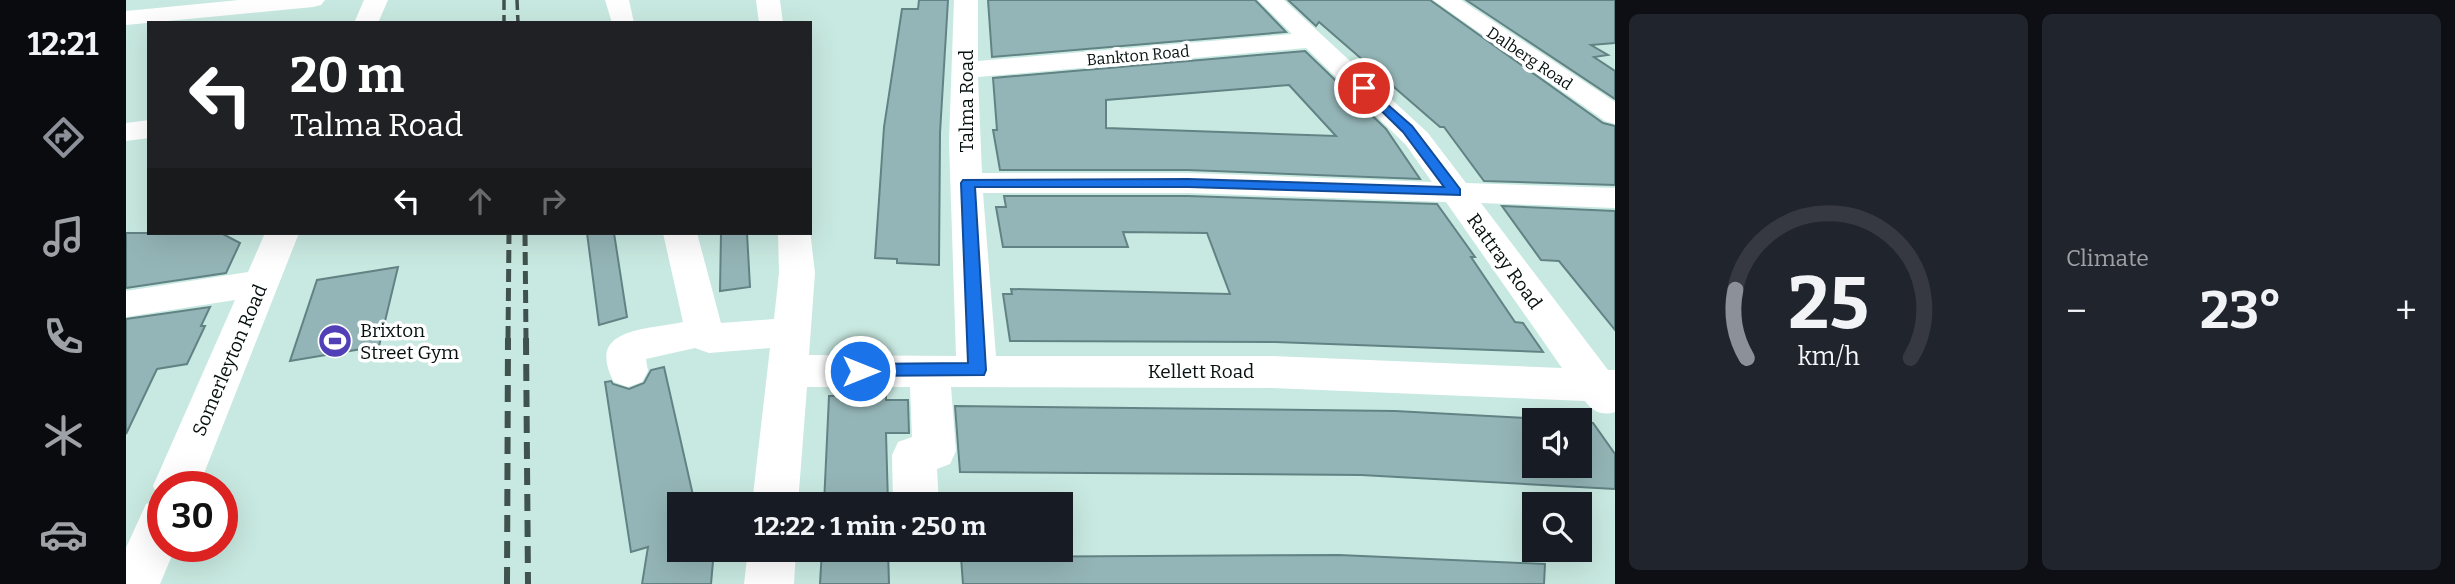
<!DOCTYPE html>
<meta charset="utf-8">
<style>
body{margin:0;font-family:Bitter,serif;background:#20242c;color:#f1f3f6;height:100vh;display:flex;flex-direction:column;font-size:26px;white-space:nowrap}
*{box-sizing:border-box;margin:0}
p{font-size:23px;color:#9ea1a6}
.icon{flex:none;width:38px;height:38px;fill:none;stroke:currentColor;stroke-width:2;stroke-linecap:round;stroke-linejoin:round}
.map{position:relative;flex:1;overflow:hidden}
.side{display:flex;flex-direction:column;gap:14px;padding:14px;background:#0d0f14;width:840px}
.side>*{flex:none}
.hud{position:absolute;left:21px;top:21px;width:665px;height:214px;border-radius:0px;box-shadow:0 7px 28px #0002;background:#202124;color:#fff;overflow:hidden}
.controls{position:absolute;left:1396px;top:408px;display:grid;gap:14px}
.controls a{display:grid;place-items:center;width:70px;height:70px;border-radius:0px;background:#171b24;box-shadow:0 7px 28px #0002;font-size:35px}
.speed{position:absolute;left:21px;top:471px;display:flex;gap:14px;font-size:35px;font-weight:700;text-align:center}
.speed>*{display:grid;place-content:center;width:91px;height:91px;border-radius:50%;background:#171b24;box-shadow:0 7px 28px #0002;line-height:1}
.speed .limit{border:10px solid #d22;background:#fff;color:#111}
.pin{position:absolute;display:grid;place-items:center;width:60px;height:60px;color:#fff;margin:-30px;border:4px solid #fff;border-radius:50%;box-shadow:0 2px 7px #0007}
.me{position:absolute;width:77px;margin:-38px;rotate:90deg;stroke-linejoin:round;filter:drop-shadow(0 0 5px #0008)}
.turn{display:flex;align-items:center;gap:24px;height:147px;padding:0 28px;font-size:32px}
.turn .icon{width:91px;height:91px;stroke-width:2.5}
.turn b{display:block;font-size:49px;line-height:60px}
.lanes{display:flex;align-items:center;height:66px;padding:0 28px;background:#0003;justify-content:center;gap:35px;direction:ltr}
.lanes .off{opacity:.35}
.big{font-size:52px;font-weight:700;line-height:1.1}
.side .card{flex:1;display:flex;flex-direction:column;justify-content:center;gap:10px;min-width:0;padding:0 24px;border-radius:10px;background:#20242c}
.side .dial{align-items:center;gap:0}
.dial svg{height:182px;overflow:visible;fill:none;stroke:#363941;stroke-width:7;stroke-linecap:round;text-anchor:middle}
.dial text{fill:#f1f3f6;stroke:none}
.heat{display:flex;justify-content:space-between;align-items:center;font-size:38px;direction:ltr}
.side .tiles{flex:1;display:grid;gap:14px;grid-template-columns:repeat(2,1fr)}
.trip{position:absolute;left:541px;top:492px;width:406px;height:70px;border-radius:0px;background:#171b24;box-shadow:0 7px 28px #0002;font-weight:700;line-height:70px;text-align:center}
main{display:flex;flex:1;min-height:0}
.menu{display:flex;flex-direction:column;width:126px;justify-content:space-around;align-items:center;background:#090b0e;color:#9ea1a6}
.menu .icon{width:49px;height:49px}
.menu .current{color:#8c9099}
.menu b{font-size:32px;color:#f1f3f6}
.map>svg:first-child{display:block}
.building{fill:#94b5b7;stroke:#628384;stroke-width:2;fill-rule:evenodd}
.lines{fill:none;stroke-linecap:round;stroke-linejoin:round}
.minor{fill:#fff;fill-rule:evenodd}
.rail-far2{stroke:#40524e;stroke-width:3.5;stroke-dasharray:10 5;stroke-linecap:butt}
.rail-far1{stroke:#40524e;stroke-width:5;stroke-dasharray:13 6;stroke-linecap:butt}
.rail{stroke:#40524e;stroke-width:6;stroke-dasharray:17 9;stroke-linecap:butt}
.route{fill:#1a73e8;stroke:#114b97;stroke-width:2}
.labels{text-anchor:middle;stroke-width:7;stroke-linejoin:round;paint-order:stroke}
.far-street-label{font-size:16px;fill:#06110f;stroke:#fff}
.street-label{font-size:19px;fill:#06110f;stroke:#fff}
.poi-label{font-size:19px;fill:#06110f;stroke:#fff;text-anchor:start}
</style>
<main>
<nav class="menu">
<b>12:21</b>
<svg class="icon current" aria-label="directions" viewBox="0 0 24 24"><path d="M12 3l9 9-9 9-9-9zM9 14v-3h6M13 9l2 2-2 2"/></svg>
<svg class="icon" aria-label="music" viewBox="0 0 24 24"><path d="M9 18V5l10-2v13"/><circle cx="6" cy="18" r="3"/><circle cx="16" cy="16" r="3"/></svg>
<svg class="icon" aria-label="phone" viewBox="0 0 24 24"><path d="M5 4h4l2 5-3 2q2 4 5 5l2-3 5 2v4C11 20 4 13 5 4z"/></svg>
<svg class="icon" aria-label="climate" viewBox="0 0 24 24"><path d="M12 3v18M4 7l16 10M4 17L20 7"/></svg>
<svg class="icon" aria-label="car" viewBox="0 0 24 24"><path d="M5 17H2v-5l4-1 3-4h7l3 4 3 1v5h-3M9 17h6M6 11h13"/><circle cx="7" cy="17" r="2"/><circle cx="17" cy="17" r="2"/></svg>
</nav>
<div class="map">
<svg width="1489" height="584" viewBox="0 0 1489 584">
<rect width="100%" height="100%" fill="#c8e9e1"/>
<g class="building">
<polygon points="793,0 822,0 814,133 813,265 771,263 771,259 749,258 758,127 776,9 792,9"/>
<polygon points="862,0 1129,0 1160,32 866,57"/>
<polygon points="1162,0 1304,0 1477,123 1489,126 1489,185 1358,181 1318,127 1314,127 1193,22 1190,26"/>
<polygon points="1340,0 1489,0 1489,43 1465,45 1482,55 1468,57 1489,71 1489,99"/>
<path d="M1179,51L1260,129L1294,179L1062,170H874L867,130H871L867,78ZM1163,85L1210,136L980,128V100Z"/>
<polygon points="878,196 1062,196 1311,204 1349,257 1345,257 1389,322 1397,323 1417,352 1149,342 884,341 877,294 886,294 885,289 1104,294 1081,233 997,232 1002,247 877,247 870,207 880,207"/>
<polygon points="1376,206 1489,211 1489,330 1433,261 1415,260"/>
<polygon points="0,233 95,233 114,243 100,273 0,288"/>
<polygon points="461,233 488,233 501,317 473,325"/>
<polygon points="595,233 621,233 624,287 594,291"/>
<polygon points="272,267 253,346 164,361 191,280"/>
<polygon points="84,307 75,326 79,326 61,364 31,369 0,434 0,319"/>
<polygon points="538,367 569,504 553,504 553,550 588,550 585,584 516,584 522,547 505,552 479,382 485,381 487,384 503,389 518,383 525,370"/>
<polygon points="760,395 760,400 782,400 783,433 760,433 762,504 698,504 703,396"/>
<polygon points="829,406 1269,411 1439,420 1409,420 1409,466 1454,466 1454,421 1467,423 1489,454 1489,489 1235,475 834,472"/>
<polygon points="696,550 762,550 763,584 694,584"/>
<polygon points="1213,555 1419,564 1418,584 837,584 835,557"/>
</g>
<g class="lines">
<g class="minor">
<polygon points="113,0 199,0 195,5 187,7 0,25 0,11"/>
<polygon points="238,0 262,0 252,23 228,23"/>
<polygon points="479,0 503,0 508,23 486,23"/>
<polygon points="630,0 654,0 657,23 633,23"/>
<path d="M828,0H852V61L1166,34L1132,0H1158L1302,133L1340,183L1489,188V208L1355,203L1482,370H1489V412C1476,416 1467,412 1459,401L1146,388L825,387L830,451L824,464L811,469L813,504H767L766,455L772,442L786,437L784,387H681L672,504H626L644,348L583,353L569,348L520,359L522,371L516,382L502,387L488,382C459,328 519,330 557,322L537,233H571L595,323L648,319L653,273L652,233H684V230L689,273L683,355L830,356L823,141ZM1180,48L1280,145L1306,182L1062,173H856L852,77ZM857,193H1062L1320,202L1436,368L1146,356H870Z"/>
<polygon points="1307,0 1335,0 1489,102 1489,124 1479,121"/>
<polygon points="23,120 23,138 0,141 0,123"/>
<polygon points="139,233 173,233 73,486 37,486 37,546 50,546 34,584 0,584 0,548 20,504 33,499 27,486 109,300 0,317 0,291 122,272"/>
<polygon points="622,550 670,550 668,584 618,584"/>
</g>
<g class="rail-far2">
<polyline points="378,0 378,23"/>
<polyline points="391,0 392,23"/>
</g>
<g class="rail-far1">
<polyline points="399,233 400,339"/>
<polyline points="382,339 383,233"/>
</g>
<g class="rail">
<polyline points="400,338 402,584"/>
<polyline points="381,584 382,338"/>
</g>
</g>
<polygon class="route" points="1238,84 1286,126 1334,189 1334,195 1062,187 849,187 860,370 858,375 728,376 725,371 728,366 734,364 842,363 835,183 837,180 1062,179 1318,187 1277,132 1234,90 1232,88"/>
<defs>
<g id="stadium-disc" transform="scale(1.75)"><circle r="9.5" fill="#503fb6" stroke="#fff"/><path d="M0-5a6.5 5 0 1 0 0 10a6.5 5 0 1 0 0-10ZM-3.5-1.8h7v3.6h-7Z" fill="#fff"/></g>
</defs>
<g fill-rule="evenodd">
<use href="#stadium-disc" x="209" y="341"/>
</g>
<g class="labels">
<g class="far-street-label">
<text transform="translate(1012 55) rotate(-5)" y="6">Bankton Road</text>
<text transform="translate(1404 58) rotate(34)" y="6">Dalberg Road</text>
</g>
<g class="street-label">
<text transform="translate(840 101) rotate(-90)" y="7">Talma Road</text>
<text transform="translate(1379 261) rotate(54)" y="7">Rattray Road</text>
<text transform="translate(103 360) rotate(-67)" y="7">Somerleyton Road</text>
<text x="1075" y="378">Kellett Road</text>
</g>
<g class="poi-label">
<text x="234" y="337">Brixton<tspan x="234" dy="22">Street Gym</tspan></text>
</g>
</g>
</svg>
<div class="controls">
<a><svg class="icon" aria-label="sound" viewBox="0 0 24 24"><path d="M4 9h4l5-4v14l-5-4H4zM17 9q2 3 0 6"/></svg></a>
<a><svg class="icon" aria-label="search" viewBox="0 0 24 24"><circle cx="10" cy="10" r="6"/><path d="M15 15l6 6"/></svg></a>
</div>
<div class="speed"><div class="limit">30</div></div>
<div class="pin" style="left:1238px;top:88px;background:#d93025"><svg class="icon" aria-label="arrive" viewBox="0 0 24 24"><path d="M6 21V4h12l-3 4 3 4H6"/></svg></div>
<svg class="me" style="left:734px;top:371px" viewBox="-20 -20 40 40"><circle r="17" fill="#1a73e8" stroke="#fff" stroke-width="3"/><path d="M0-11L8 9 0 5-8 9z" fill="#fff"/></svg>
<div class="trip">12:22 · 1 min · 250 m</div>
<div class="hud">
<div class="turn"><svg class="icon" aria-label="left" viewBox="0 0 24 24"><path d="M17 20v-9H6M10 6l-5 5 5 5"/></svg><div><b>20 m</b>Talma Road</div></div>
<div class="lanes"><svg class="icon" aria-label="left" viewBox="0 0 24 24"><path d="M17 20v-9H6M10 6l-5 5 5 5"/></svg><svg class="icon off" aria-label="ahead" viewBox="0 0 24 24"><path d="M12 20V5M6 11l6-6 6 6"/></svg><svg class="icon off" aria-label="right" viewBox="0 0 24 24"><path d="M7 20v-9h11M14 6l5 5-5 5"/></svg></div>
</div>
</div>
<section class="side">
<div class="tiles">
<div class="card dial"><svg viewBox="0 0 100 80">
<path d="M14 69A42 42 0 1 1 86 69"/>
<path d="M14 69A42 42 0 0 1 9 39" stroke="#8c9099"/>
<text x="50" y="56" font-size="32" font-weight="700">25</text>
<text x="50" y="72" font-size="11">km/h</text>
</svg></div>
<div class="card"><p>Climate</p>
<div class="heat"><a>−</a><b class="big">23°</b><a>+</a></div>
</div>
</div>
</section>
</main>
